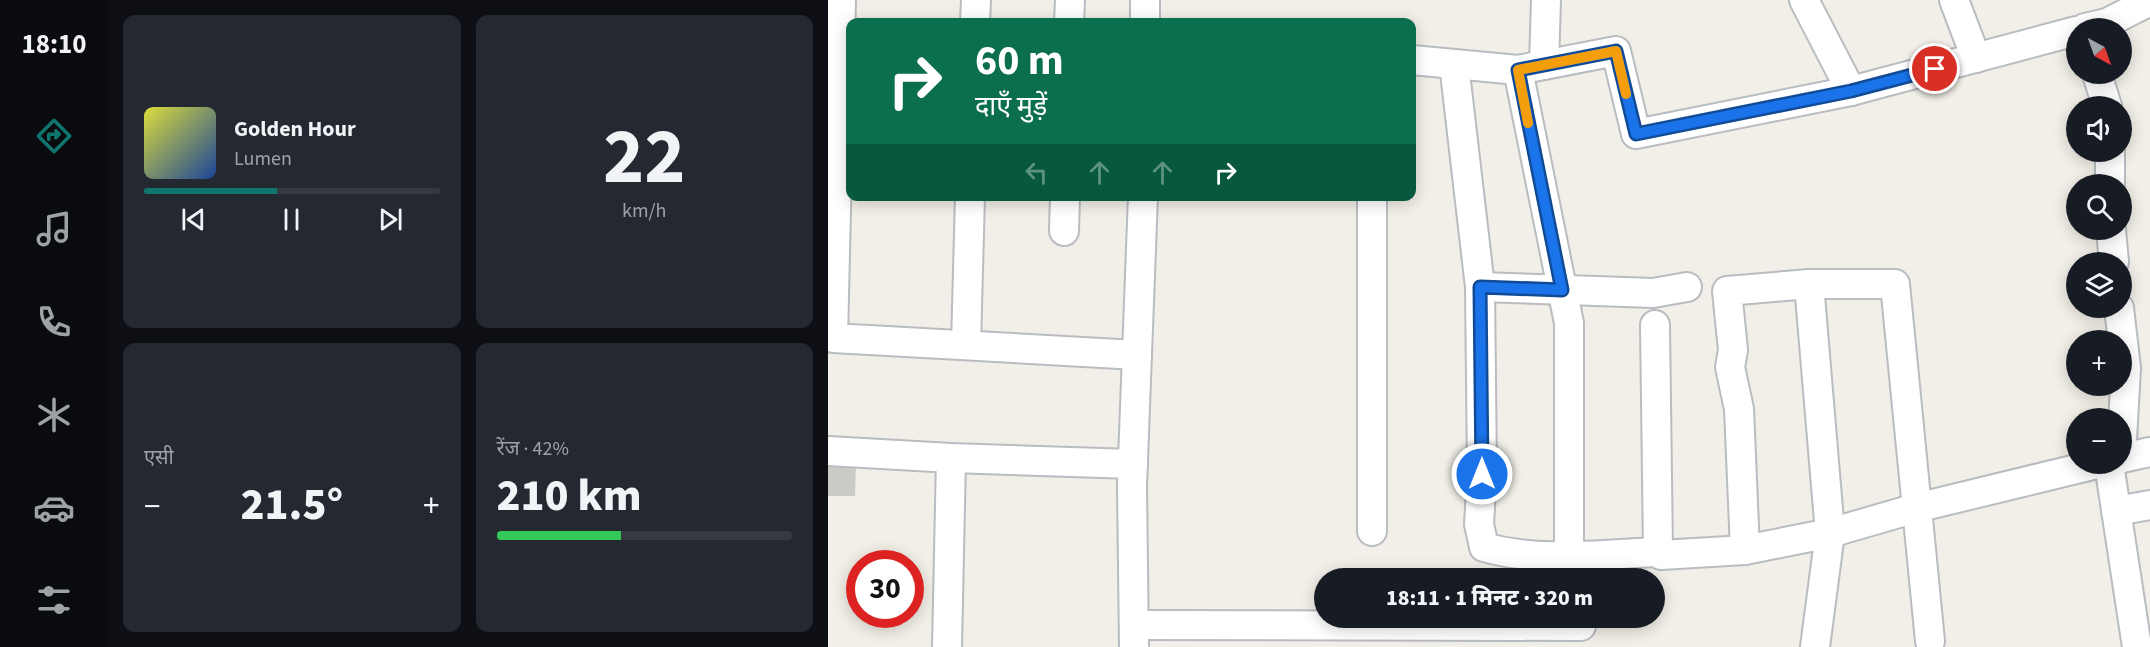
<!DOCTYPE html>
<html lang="hi">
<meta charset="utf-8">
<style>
body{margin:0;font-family:"Source Sans 3","Noto Sans Devanagari",sans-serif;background:#242831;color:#f1f3f6;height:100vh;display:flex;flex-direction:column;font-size:22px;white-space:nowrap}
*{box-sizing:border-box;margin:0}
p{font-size:20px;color:#9ea1a6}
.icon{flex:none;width:33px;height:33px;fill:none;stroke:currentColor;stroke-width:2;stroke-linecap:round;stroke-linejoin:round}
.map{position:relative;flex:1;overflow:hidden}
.sheet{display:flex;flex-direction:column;gap:15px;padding:15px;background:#0d0f14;width:720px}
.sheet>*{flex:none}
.hud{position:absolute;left:18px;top:18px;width:570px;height:183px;border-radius:12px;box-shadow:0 3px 15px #0003;background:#0b6e4f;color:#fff;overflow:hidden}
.needle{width:39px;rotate:139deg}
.fabs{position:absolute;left:1238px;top:18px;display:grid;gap:12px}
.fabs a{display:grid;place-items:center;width:66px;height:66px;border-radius:50%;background:#171b24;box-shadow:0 3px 15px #0003;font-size:30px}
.speed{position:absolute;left:18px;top:550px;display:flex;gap:12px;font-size:30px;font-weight:700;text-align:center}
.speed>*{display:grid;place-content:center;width:78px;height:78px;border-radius:50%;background:#171b24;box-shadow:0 3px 15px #0003;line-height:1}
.speed .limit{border:9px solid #d22;background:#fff;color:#111}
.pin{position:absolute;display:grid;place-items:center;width:51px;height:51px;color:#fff;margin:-26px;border:3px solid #fff;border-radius:50%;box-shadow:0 2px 6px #0007}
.me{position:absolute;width:66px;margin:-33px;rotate:0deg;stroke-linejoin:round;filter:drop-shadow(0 0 4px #0008)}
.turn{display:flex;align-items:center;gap:21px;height:126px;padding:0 30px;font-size:27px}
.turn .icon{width:78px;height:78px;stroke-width:2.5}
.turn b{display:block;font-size:42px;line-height:51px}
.lanes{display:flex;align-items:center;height:57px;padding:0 30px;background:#0003;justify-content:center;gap:30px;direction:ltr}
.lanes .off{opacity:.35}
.big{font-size:45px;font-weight:800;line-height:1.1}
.sheet .tile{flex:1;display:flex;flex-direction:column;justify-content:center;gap:9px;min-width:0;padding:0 21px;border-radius:12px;background:#242831}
.sheet .dial{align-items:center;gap:0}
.dial b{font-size:78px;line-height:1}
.song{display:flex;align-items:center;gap:18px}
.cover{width:72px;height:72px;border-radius:9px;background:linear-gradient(135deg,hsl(60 70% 55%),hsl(220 70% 35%))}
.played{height:6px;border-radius:3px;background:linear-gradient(90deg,#0f766e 45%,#363941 45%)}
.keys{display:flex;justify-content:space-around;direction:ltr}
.heat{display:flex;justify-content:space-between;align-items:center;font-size:33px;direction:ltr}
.charge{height:9px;border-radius:4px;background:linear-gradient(90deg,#34c759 42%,#363941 0)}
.sheet .tiles{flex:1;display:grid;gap:15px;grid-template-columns:repeat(2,1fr)}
.trip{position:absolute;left:486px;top:568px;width:351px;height:60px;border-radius:30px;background:#171b24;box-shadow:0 3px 15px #0003;font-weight:800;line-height:60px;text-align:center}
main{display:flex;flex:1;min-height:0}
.menu{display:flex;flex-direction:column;width:108px;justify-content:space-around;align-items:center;background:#090b0e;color:#9ea1a6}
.menu .icon{width:42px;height:42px}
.menu .on{color:#0f766e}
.menu b{font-size:27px;color:#f1f3f6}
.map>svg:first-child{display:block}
.building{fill:#cccac4}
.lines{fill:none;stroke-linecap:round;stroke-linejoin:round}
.minor-casing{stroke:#b9bcc0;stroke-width:32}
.minor{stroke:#fff;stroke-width:28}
.route-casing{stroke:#114b97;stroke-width:15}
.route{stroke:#1a73e8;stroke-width:10}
.slow{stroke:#f59e0b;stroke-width:10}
</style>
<main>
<nav class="menu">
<b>18:10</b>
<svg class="icon on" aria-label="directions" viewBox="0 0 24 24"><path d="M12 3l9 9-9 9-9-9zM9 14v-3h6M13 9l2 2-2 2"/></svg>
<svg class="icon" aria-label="music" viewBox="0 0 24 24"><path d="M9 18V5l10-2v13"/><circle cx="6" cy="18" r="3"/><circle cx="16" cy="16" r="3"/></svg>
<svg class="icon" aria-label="phone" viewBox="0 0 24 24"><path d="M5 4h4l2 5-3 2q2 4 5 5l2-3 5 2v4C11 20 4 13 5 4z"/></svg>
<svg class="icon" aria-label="climate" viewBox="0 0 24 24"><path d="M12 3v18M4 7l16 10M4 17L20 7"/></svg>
<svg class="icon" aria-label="car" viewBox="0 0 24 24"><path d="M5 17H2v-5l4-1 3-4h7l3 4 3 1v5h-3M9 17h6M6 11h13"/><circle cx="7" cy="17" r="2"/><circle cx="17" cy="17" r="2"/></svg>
<svg class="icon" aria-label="filters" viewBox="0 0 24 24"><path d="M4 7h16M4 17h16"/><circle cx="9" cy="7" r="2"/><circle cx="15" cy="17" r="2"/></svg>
</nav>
<section class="sheet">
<div class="tiles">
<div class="tile">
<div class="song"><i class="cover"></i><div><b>Golden Hour</b><p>Lumen</p></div></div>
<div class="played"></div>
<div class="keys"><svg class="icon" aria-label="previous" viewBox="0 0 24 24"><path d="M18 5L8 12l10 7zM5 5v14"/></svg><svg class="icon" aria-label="pause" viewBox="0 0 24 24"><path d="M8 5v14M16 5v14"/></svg><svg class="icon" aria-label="next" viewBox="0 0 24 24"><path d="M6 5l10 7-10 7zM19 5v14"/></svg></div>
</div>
<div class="tile dial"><b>22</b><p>km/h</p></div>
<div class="tile"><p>एसी</p>
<div class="heat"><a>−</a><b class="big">21.5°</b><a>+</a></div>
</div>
<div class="tile"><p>रेंज · 42%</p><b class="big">210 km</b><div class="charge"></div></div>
</div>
</section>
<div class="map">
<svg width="1322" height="647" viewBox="0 0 1322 647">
<rect width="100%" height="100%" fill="#f1efe7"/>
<polygon class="building" points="0,463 28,463 27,496 0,496"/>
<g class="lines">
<g class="minor-casing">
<g id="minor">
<polyline points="13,0 5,338 309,355"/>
<polyline points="976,0 1023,91 1248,31"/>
<polyline points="1126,0 1148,58"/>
<polyline points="147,22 148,0"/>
<polyline points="241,22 242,0"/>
<polyline points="317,22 317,0"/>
<polyline points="1257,28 1279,23 1322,1"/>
<polyline points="584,60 690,70 788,51 808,134 1023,91"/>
<path d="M626,64L652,287L654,474L651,524L656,547C711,563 774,554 830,552L833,555L917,550L1002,533L1088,508L1269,464"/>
<polyline points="716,65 718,0"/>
<polyline points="690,70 741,323 741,579"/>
<polyline points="1269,74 1279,106"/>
<polyline points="1282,152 1282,184"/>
<polyline points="1283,230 1286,262"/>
<polyline points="236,231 237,196"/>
<polyline points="981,284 1002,533 987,647"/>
<polyline points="652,287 825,293 859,287"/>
<polyline points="1291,308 1298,368 1293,458"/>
<polyline points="827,325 830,552"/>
<polyline points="138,345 142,196"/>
<polyline points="0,451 123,458 305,464"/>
<polyline points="1294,458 1322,452"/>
<polyline points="1281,464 1309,647"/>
<polyline points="1288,511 1322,505"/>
<polyline points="544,531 544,196"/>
<polyline points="917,550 911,409 902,367 905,350 899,291 981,284 1067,284 1102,641"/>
<polyline points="306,625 753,626"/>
<polyline points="119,647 123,458"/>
<polyline points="306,647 304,486 315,196"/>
</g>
</g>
<use href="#minor" class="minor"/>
</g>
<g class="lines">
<g class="route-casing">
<polyline id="route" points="654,474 652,287 734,290 690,70 788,51 808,134 1023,91 1107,69"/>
</g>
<use href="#route" class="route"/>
<polyline class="slow" points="700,123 690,70 788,51 798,94"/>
</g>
</svg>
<div class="fabs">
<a><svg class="needle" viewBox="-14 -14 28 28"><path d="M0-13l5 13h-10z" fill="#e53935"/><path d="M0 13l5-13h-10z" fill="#9ea1a6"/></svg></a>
<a><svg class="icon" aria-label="sound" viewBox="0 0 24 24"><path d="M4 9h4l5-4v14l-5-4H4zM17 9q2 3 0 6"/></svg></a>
<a><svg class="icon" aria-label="search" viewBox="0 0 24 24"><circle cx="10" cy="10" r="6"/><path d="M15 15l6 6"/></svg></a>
<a><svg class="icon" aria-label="layers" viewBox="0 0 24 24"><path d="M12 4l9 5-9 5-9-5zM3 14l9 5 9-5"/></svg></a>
<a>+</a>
<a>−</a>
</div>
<div class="speed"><div class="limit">30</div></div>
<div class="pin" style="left:1107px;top:69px;background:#d93025"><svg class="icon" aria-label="arrive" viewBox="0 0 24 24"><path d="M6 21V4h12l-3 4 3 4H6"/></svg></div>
<svg class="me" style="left:654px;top:474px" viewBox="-20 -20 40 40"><circle r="17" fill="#1a73e8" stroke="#fff" stroke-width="3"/><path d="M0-11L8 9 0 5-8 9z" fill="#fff"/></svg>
<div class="trip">18:11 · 1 मिनट · 320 m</div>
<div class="hud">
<div class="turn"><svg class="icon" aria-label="right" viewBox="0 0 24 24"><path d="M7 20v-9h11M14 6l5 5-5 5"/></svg><div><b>60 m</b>दाएँ मुड़ें</div></div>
<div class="lanes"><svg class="icon off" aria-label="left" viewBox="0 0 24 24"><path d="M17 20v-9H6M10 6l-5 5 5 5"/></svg><svg class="icon off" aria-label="ahead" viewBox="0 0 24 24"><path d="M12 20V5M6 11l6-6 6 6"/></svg><svg class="icon off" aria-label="ahead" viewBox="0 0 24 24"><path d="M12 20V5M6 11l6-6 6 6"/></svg><svg class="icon" aria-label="right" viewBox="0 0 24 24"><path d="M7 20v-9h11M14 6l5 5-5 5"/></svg></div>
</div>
</div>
</main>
